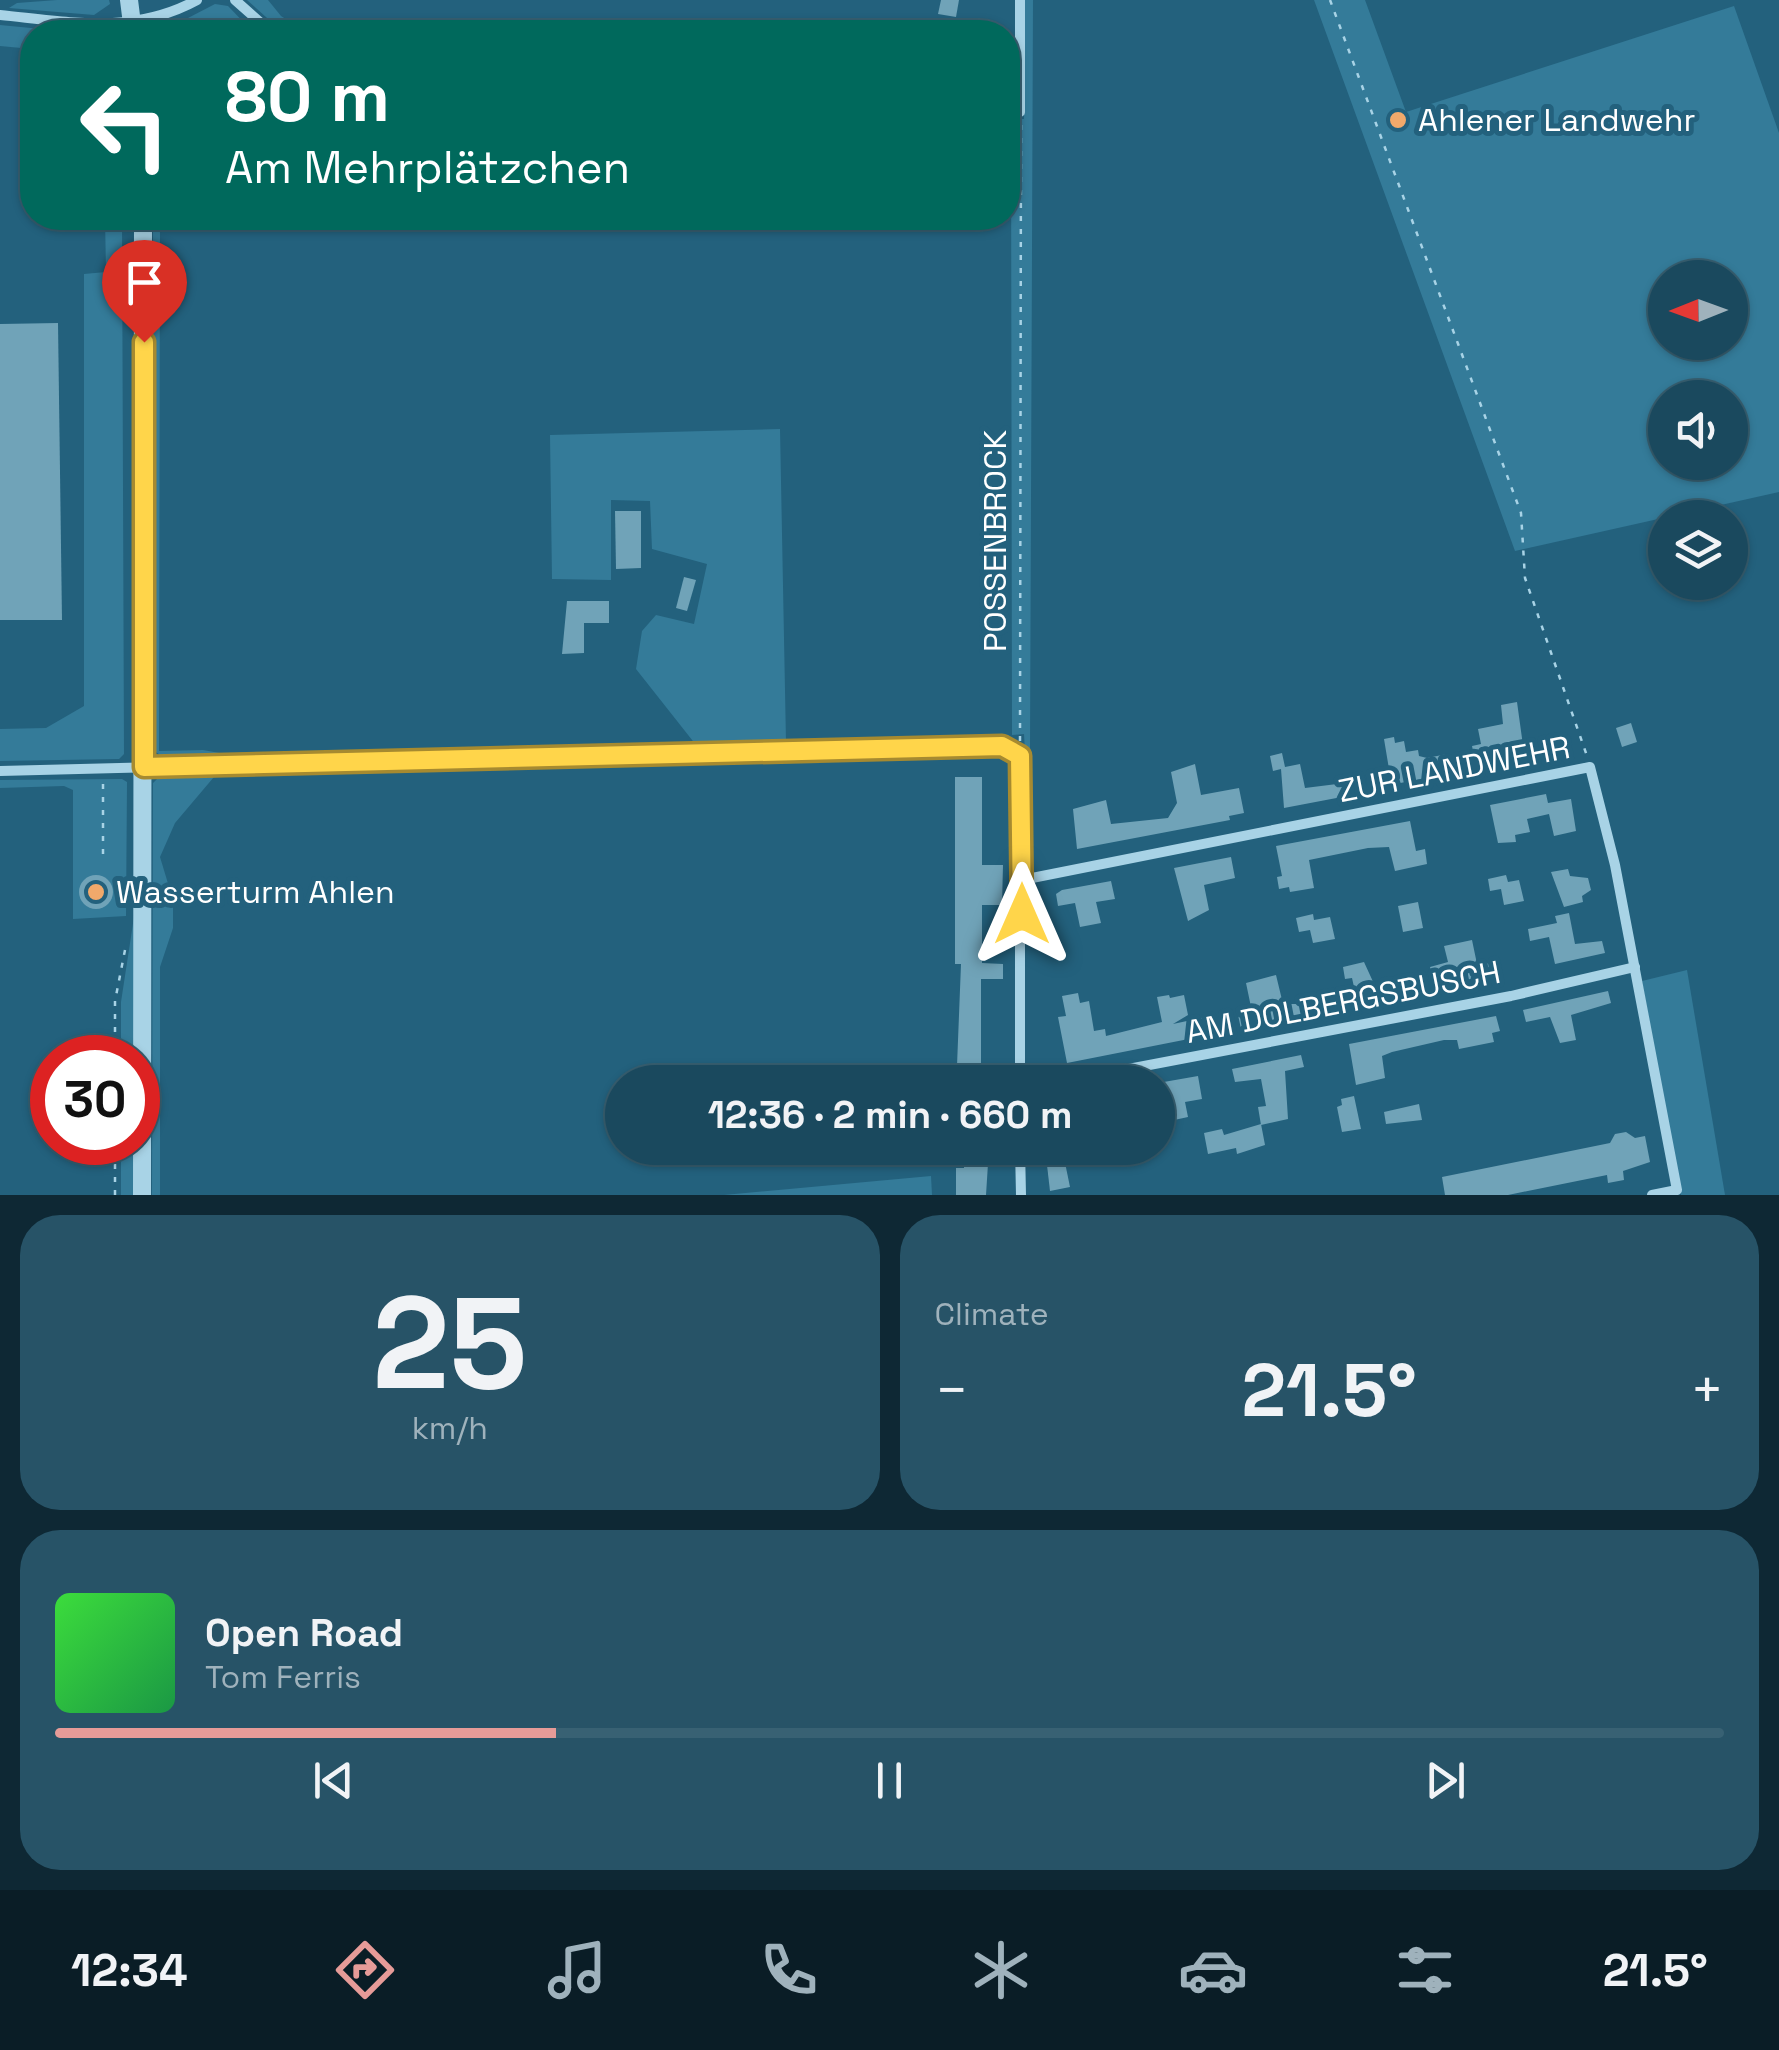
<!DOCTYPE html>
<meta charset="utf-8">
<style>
body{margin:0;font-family:"Space Grotesk",sans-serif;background:#275367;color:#f1f3f6;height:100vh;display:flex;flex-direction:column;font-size:38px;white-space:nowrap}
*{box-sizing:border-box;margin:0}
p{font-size:32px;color:#9fb2bc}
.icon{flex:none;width:55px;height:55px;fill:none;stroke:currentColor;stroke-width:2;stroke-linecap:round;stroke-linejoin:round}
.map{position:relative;height:1195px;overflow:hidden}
.details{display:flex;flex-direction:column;gap:20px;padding:20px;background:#0e2834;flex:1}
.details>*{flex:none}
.banner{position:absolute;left:20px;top:20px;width:1000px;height:210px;border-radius:40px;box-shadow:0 2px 8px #0004,0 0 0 2px #386173;background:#00695c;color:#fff;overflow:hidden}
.needle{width:65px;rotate:269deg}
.tools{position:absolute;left:1648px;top:260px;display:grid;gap:20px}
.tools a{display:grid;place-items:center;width:100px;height:100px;border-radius:50%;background:#1a495e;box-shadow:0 2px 8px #0004,0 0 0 2px #386173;font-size:50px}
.speed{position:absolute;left:30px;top:1035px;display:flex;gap:20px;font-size:50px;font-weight:700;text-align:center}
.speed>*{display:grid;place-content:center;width:130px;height:130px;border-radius:50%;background:#1a495e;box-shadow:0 2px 8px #0004,0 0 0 2px #386173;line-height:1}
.speed .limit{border:15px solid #d22;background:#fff;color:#111}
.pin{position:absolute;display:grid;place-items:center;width:85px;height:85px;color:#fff;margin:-102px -42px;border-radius:50% 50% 50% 0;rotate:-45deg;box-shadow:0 0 10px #0007}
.pin .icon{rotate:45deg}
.me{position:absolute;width:110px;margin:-55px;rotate:0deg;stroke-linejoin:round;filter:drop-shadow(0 0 8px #0008)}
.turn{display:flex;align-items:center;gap:35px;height:210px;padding:0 40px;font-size:45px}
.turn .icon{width:130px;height:130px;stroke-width:2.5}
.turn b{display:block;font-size:70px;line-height:85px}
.big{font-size:75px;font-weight:700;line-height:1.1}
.details .tile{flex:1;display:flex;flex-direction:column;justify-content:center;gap:15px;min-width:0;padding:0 35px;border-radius:40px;background:#275367}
.details .dial{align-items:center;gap:0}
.dial b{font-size:130px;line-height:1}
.song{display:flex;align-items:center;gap:30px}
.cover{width:120px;height:120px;border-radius:15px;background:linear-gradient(135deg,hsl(120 70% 55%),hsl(140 70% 35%))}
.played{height:10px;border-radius:5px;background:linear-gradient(90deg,#e69b98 30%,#386173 30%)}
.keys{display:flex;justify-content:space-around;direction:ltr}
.heat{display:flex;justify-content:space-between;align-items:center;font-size:55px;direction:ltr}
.details .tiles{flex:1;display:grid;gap:20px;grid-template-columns:1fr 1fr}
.tile:last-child{grid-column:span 2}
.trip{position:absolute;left:605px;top:1065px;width:570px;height:100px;border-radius:50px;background:#1a495e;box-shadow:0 2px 8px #0004,0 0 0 2px #386173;font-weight:700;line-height:100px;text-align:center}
.menu{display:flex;height:160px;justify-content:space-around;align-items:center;background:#0a1d26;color:#9fb2bc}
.menu .icon{width:70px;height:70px}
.menu .active{color:#e69b98}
.menu b{font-size:45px;color:#f1f3f6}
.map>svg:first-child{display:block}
.green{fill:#347b99;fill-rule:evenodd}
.building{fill:#70a3b8}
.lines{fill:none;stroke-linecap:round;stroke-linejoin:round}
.path{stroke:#a8d3e6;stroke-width:2.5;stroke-dasharray:5 8;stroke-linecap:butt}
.minor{stroke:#a8d3e6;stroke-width:10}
.tertiary{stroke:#a8d3e6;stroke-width:18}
.route-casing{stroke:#a68a30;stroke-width:25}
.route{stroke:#ffd54a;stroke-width:18}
.poi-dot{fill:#f1a96b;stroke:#23617d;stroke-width:4}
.labels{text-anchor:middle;stroke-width:10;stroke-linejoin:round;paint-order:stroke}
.poi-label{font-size:32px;fill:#fff;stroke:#23617d;text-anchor:start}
.street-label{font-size:32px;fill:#fff;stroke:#23617d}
</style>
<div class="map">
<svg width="1779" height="1195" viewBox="0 0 1779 1195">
<rect width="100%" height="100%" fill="#23617d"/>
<g class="green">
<polygon points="57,0 109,0 110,4 94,15 9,8 17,3"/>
<polygon points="247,0 268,0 281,16 306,32 277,27"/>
<polygon points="1024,0 1033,0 1030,752 1025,752 1024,734 1012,735 1011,119 1024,119"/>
<path d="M1314,0H1365L1406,112L1734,6L1779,133V492L1515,551ZM1665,278H1730V342H1665ZM1665,398H1730V462H1665Z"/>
<polygon points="215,4 228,6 253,32 161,32"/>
<polygon points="0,25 72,32 32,32 32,49 0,46"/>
<polygon points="105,218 122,218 124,754 119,759 0,761 0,729 46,728 84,706 84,274 106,272"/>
<polygon points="153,218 160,218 159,751 203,750 236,756 230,757 167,760 153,750"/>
<polygon points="780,429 786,742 696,745 636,669 642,631 656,615 694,624 707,564 652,549 650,501 611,500 611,580 552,579 550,435"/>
<polygon points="165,771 219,771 175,823 160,857 173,900 173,928 160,967 160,1195 152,1195 153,783"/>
<polygon points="122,779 127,782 126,916 73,919 73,790 64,786 0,788 0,780"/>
<polygon points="134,917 134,1057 121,1058 121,1002"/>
<polygon points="1687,970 1725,1195 1681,1195 1642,981"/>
<rect x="121" y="1143" width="12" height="52"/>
<polygon points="931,1176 932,1195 724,1195"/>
</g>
<g class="building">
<polygon points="941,0 959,0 956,17 938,14"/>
<polygon points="58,323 62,620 0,620 0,324"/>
<polygon points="615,511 641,511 641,568 616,569"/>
<polygon points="684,577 696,580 687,611 676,608"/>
<polygon points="567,601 609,601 609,623 584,623 584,653 562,654"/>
<polygon points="1517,702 1525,760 1477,769 1472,746 1481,744 1478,729 1503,724 1501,705"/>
<polygon points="1631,723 1637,742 1622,747 1616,728"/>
<polygon points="1394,737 1395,743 1404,741 1406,752 1418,750 1419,756 1427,758 1447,754 1451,773 1370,789 1367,774 1389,769 1384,739"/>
<polygon points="1282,753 1285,767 1300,764 1305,788 1345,783 1347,796 1284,808 1281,769 1273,771 1270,756"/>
<polygon points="1195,764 1201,795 1239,788 1244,813 1229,816 1230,820 1077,849 1073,809 1106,800 1111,824 1168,818 1177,803 1171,772"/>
<polygon points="955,777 982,777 982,865 1003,865 1002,905 982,905 982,963 1003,964 1003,979 981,979 981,1082 959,1082 957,1066 961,964 955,964"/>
<polygon points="1546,794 1548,803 1571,799 1576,831 1554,836 1549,814 1527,819 1530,832 1515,835 1516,842 1498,843 1490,805"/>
<polygon points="1410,821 1416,851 1425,849 1427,864 1395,871 1389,847 1368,848 1309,860 1314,888 1290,892 1289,887 1279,889 1277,877 1282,876 1276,846"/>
<polygon points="1231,857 1235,878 1204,885 1209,910 1188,921 1174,868"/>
<polygon points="1568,869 1570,876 1588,878 1591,890 1582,896 1583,902 1564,907 1551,872"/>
<polygon points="1506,875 1508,882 1519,880 1524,901 1504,905 1501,889 1490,891 1488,879"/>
<circle cx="96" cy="892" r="17"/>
<polygon points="1111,881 1115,899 1096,902 1101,923 1080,927 1075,903 1058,906 1056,894 1062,890"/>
<polygon points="1418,902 1423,928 1403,932 1398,906"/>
<polygon points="1569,913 1575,944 1602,941 1605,953 1555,964 1549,937 1530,941 1528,929 1557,923 1555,916"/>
<polygon points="1313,914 1314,920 1330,917 1335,939 1313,943 1310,930 1299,932 1296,918"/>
<polygon points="1472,940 1477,964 1498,963 1500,974 1435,985 1430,967 1448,962 1444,946"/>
<polygon points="1364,962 1375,986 1383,984 1386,1000 1358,1005 1352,978 1345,979 1343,967"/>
<polygon points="1276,975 1283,1004 1299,1004 1302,1016 1241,1029 1237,1010 1251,1007 1246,983"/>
<polygon points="1608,991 1611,1003 1571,1015 1576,1040 1560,1043 1550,1017 1526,1022 1523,1010"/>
<polygon points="1078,993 1080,1003 1089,1001 1094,1031 1105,1029 1106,1036 1162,1022 1157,997 1169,995 1170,998 1184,995 1188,1015 1173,1024 1210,1016 1214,1034 1067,1063 1058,1017 1066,1016 1062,996"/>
<polygon points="1496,1016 1500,1031 1492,1033 1494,1042 1459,1049 1457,1040 1444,1040 1392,1052 1382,1056 1385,1078 1356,1085 1349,1044"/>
<polygon points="1301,1055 1304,1067 1285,1071 1288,1119 1261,1125 1258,1107 1266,1106 1261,1079 1235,1082 1232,1069"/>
<polygon points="1198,1076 1202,1099 1185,1102 1188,1117 1165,1122 1158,1083"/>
<polygon points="1354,1096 1361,1129 1342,1132 1337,1107 1342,1105 1341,1099"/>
<polygon points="1419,1104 1422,1120 1386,1124 1384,1112"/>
<polygon points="1261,1124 1265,1145 1237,1154 1236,1148 1208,1154 1204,1133 1222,1129 1224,1135"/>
<polygon points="1626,1132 1635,1138 1645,1136 1650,1162 1623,1171 1624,1180 1608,1183 1607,1175 1508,1195 1445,1195 1442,1177 1610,1143 1615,1134"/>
<polygon points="964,1148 989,1148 986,1195 956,1195 956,1168 964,1168"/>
<polygon points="1045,1148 1062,1148 1070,1187 1050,1191"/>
</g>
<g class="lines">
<g class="path">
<polyline points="1330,0 1521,513 1525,578 1587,756"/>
<polyline points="1020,741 1021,124"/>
<polyline points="103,854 103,779"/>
<polyline points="115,1058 115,1001 125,950"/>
<polyline points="115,1195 115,1142"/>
</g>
<g class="minor">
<polyline points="235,0 271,32"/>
<path d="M0,15C70,22 133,35 197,0"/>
<polyline points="1008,111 1020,112 1020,0"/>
<polyline points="0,771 1002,746 1020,756 1020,1082"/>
<polyline points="1022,880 1590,767 1615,865 1677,1190 1652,1195"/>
<polyline points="1060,1082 1511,996 1635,967"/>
<polyline points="1020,1148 1021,1195"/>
</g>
<g class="tertiary">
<polyline points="129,0 133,32"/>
<polyline points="142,1195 143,218"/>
</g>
</g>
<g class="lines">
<g class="route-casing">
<polyline id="route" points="144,342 144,767 1002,746 1020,756 1022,914"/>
</g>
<use href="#route" class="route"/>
</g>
<g class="poi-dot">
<circle cx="1398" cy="120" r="10"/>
<circle cx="96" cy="892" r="10"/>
</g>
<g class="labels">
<g class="poi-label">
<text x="1418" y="131">Ahlener Landwehr</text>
<text x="116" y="903">Wasserturm Ahlen</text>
</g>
<g class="street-label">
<text transform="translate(995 541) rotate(-90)" y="11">POSSENBROCK</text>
<text transform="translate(1454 769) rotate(-11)" y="11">ZUR LANDWEHR</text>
<text transform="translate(1343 1002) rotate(-11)" y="11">AM DOLBERGSBUSCH</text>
</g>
</g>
</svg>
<div class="tools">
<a><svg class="needle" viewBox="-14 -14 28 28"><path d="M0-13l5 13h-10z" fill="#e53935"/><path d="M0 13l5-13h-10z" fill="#9fb2bc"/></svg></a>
<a><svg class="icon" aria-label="sound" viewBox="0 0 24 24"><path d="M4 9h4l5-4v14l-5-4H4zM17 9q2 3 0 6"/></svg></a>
<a><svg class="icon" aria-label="layers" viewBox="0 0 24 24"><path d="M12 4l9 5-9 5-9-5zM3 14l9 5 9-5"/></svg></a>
</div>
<div class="speed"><div class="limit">30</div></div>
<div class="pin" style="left:144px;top:342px;background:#d93025"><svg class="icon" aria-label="arrive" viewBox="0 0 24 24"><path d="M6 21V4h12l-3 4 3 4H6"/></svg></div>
<svg class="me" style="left:1022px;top:914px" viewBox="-20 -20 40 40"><path d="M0-17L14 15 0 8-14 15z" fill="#ffd54a" stroke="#fff" stroke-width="4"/></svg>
<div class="trip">12:36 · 2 min · 660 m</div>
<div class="banner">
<div class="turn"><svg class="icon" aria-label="left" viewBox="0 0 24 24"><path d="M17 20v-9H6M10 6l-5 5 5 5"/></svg><div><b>80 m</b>Am Mehrplätzchen</div></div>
</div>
</div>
<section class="details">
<div class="tiles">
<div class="tile dial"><b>25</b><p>km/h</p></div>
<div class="tile"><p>Climate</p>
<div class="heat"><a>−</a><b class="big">21.5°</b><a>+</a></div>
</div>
<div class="tile">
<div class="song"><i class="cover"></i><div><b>Open Road</b><p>Tom Ferris</p></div></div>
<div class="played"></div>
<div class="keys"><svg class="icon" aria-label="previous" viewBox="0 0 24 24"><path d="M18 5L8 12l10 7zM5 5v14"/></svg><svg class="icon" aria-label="pause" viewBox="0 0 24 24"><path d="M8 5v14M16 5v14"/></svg><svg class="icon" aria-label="next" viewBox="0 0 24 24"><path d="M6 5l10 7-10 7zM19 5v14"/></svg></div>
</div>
</div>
</section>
<nav class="menu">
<b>12:34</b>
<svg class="icon active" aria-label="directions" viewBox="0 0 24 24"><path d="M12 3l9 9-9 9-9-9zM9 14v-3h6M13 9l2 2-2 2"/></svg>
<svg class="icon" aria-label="music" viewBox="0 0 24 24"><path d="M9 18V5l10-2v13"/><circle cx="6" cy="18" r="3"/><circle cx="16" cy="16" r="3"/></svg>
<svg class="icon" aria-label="phone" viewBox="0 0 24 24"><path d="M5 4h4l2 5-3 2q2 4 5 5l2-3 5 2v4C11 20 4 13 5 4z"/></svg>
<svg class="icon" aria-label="climate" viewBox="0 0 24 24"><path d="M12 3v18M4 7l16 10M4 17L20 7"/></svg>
<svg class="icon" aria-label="car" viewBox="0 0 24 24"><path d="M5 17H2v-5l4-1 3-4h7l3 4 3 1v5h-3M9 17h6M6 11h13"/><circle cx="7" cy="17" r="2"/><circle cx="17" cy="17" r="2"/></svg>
<svg class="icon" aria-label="filters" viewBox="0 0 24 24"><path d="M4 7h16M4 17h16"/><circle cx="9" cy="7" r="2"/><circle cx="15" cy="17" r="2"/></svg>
<b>21.5°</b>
</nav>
